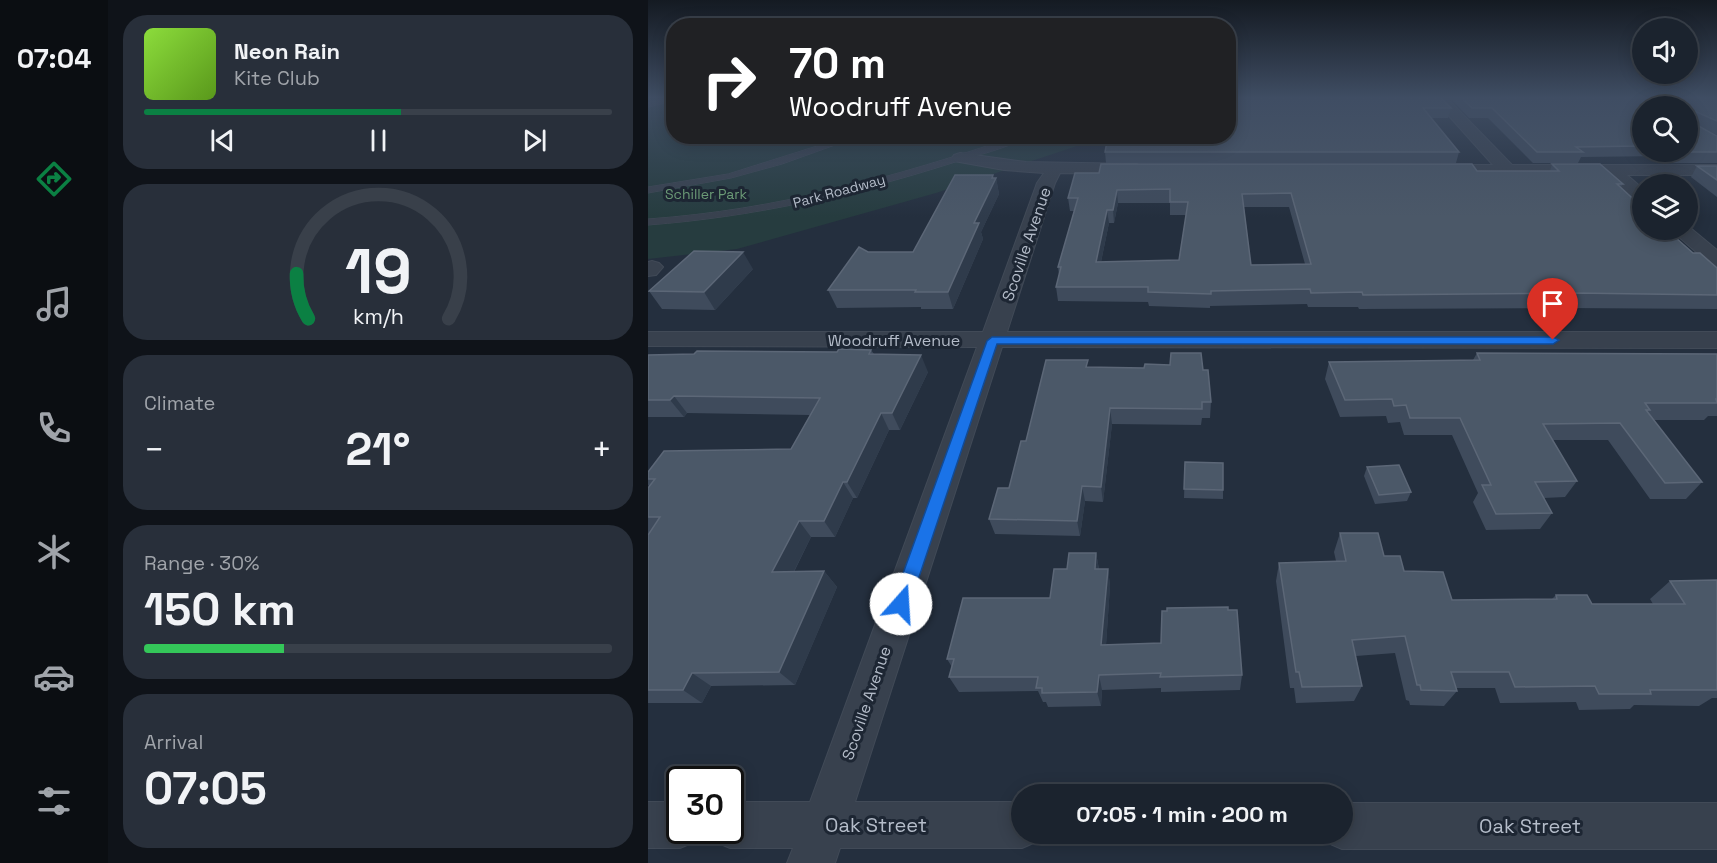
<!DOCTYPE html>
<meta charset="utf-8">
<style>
body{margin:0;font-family:"Space Grotesk",sans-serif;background:#282f3a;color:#f1f3f6;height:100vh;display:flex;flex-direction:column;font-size:22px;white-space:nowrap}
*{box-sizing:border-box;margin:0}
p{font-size:20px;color:#a0a4aa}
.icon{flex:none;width:33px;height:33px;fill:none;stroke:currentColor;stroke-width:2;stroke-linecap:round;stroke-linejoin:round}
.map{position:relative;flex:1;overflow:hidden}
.side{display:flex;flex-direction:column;gap:15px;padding:15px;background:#0f1319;width:540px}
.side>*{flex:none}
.hud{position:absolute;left:18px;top:18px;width:570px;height:126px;border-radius:24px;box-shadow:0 3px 15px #0003,0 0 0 2px #39404a;background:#202124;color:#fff;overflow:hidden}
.fabs{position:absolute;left:984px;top:18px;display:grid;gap:12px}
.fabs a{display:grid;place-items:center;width:66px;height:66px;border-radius:50%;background:#1b232e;box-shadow:0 3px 15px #0003,0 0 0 2px #39404a;font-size:30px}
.speed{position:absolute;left:18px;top:766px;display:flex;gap:12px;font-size:30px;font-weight:700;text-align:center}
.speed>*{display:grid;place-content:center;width:78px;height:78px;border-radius:50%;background:#1b232e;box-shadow:0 3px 15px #0003,0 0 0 2px #39404a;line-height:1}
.speed .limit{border:3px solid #111;border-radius:9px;background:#fff;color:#111}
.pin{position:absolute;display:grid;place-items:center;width:51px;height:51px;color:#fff;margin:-62px -26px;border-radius:50% 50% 50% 0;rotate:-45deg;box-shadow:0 0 6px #0007}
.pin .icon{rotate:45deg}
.me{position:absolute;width:66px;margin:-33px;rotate:19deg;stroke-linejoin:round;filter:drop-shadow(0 0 4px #0008)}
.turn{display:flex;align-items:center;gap:21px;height:126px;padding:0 24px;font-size:27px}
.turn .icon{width:78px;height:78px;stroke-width:2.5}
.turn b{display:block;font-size:42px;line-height:51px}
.big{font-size:45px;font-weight:800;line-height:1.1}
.side .card{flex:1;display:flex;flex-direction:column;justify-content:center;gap:9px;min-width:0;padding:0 21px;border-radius:24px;background:#282f3a}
.side .dial{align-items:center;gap:0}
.dial svg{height:156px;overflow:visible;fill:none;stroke:#39404a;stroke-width:7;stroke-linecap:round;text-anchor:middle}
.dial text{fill:#f1f3f6;stroke:none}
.song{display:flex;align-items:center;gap:18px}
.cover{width:72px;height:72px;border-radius:9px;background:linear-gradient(135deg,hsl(90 70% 55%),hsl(90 70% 35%))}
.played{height:6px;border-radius:3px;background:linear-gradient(90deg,#0b8043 55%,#39404a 55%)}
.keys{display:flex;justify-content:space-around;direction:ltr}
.heat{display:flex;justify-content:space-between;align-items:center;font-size:33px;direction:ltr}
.charge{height:9px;border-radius:4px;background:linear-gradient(90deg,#34c759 30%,#39404a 0)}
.trip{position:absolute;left:363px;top:784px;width:342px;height:60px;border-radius:30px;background:#1b232e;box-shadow:0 3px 15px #0003,0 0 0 2px #39404a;font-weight:800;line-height:60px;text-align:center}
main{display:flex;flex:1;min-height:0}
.tabs{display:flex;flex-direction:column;width:108px;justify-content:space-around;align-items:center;background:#0b0e12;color:#a0a4aa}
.tabs .icon{width:42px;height:42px}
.tabs .active{color:#0b8043}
.tabs b{font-size:27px;color:#f1f3f6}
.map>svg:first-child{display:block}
.green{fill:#263c3f}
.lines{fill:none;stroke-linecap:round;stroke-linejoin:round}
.service-casing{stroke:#414a57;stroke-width:1}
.minor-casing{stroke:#414a57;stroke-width:2}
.service{fill:#38414e;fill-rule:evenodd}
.minor{fill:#38414e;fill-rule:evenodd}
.wall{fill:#3f4b5c;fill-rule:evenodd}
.shaded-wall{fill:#2f3b4b}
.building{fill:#4b5868;stroke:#5c6777;stroke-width:1.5;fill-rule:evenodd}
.route{fill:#1a73e8;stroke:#114b97;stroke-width:1.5}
.labels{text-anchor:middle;stroke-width:6;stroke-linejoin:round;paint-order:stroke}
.far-street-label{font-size:14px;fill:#b4bcc9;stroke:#1d2633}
.far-park-label{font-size:14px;fill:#6b9a76;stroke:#1d2633}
.street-label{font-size:16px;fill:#b4bcc9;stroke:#1d2633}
.near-street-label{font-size:20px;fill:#b4bcc9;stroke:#1d2633}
</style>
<main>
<nav class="tabs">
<b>07:04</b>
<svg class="icon active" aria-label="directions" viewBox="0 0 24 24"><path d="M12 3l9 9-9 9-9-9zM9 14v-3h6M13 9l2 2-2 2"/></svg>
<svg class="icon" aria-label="music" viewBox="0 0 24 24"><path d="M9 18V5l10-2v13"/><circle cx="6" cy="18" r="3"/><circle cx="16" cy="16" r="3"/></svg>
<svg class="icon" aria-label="phone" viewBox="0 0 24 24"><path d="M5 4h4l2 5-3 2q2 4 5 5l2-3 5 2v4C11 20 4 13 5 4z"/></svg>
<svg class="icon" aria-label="climate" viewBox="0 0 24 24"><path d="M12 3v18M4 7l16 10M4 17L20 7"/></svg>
<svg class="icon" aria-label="car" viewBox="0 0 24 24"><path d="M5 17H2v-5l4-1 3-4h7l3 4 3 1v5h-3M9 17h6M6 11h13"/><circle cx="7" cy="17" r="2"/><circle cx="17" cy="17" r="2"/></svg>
<svg class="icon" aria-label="filters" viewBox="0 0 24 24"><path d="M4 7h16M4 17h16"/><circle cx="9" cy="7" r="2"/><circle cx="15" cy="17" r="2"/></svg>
</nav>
<section class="side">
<div class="card">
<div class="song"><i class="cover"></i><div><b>Neon Rain</b><p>Kite Club</p></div></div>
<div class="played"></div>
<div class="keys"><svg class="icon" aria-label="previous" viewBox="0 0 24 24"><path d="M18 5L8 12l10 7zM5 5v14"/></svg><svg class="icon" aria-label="pause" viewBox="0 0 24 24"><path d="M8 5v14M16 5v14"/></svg><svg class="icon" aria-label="next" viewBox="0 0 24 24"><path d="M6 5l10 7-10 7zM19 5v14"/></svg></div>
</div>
<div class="card dial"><svg viewBox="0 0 100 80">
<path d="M14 69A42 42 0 1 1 86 69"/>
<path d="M14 69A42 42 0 0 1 8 46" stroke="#0b8043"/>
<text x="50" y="56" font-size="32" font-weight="700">19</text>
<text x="50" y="72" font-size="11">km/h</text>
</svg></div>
<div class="card"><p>Climate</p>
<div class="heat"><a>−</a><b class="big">21°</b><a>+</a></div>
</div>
<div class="card"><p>Range · 30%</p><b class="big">150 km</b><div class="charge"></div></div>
<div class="card"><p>Arrival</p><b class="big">07:05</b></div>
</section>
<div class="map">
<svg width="1069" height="863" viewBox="0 0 1069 863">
<rect width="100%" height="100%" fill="#242f3e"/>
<polygon class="green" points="0,97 25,97 26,136 447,137 426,147 288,193 89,249 0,259"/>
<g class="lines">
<g class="service-casing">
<g id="service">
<polygon points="26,97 26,101 0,107 0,103"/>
<polygon points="201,136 212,136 134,164 83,178 0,193 0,187 80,174"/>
<path d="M369,136H381C358,149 329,155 304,163C204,195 104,217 0,225V219C129,210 247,177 369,136Z"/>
</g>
</g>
<g class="minor-casing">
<g id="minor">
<polygon points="784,97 798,97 864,165 1069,165 1069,175 979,175 994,188 994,202 988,201 959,175 784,174 782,170 790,165 845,165"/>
<polygon points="312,153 378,162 489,164 497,169 489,174 412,173 407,183 359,332 1069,332 1069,348 354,347 207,802 374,802 374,834 393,834 390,841 374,848 192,848 187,863 139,863 145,848 82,848 66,841 61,831 82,831 82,802 162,802 329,347 0,346 0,332 335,332 389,183 396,173 356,170 306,161 304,158 306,155"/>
<polygon points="1040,226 1069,250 1069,266 1062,264 1023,230 1040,230"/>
<polygon points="4,261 11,263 15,267 8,275 0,276 0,262"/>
<polygon points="0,802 32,802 32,831 53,831 48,841 32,848 0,848"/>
<polygon points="694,803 1069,803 1069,849 694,849 678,842 674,834 694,834"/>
</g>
</g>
<use href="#service" class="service"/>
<use href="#minor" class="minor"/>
</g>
<g class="wall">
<polygon points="580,97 803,108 800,118 783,118 811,152 808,163 458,163 457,152 580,136"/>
<path d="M801,97H1003L1006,98H1010L1008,97H1069V135L1045,123L1069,136V163H1023L1014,156L933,157L930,163H885L840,118H821ZM994,106L1040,152H994Z"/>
<path d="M904,164L975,184L973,187L1045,253L1069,268V309L919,308L711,309L710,307H660L659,304L562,306V308L501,306L500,302L410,301L408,287L411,275L410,267L426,211H422L420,198L427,173L902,171ZM470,203H522V215H538L531,260L453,262L461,223H466ZM596,207H641L657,264L603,265Z"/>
<polygon points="1049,166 1069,166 1069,197 1043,177"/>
<polygon points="346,178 348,178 351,194 333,232 335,239 305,309 273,309 273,307 189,308 180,290 220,252 265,252"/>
<polygon points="105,269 67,310 14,309 1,291"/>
<polygon points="223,350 226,354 280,372 252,430 241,430 209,498 205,498 187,537 163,537 146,572 176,571 189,587 147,685 63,686 54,703 0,703 0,488 1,486 0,485 0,472 143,449 162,415 39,413 36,417 0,417 0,355 189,352"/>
<polygon points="829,353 1069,354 1069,416 1060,416 1056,420 1006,420 1054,482 1038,499 1002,499 960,440 905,440 929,481 917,497 896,498 904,513 892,529 838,530 825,502 830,493 804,435 756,435 752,422 740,423 738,416 692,417 677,379 681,362 825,360"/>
<polygon points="441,367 555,370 563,402 562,418 554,418 553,425 464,424 455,502 437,501 432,536 347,534 341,519 361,488 378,441"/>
<polygon points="537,462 575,490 575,499 536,498"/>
<polygon points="719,467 763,492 759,501 727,504 716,476"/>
<polygon points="692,533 736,556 756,571 804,600 904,599 908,595 944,604 1005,604 1002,599 1022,581 1069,580 1069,698 1064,698 1051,706 986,705 982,709 931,710 928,702 852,703 847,688 808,688 809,691 796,706 762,705 761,701 758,700 747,653 708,656 714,686 706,701 648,703 646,688 642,688 628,581 631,563 688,561 686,552"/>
<polygon points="448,553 451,569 460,569 462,586 458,645 513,643 580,610 594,675 592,690 513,692 513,688 454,690 453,706 400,707 398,702 395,702 390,691 311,692 301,677 304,667 299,659 402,598 419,569"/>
</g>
<g class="shaded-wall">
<polygon points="345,175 346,181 348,178 351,194 333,232 335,239 305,309 300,292"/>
<polygon points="469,190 470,203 466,223 465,210"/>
<polygon points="459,210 461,223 450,276 448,262"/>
<polygon points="95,252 105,269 67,310 56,292"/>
<polygon points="273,355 280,372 252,430 244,413"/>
<polygon points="26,396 39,413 36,417 22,400"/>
<polygon points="462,408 464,424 455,502 453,487"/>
<polygon points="233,413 241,430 209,498 199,482"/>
<polygon points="195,482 205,498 187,537 176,521"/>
<polygon points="434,486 437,501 432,536 429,521"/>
<polygon points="151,521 163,537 138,587 124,572"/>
<polygon points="448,553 451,570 447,569"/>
<polygon points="460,569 462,586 457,660 453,645"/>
<polygon points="176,571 189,587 147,685 131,672"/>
<polygon points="44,673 63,686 54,703 35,690"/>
<polygon points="451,675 454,690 453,706 449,692"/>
</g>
<g class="building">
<polygon points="580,97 792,97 803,108 775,108 811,152 457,152 460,136 580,136"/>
<polygon points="813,97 1003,97 1006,98 1025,98 1025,97 1069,97 1069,121 1044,110 1045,123 1069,136 1069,152 1028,152 1040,152 1040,106 994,106 994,146 928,147 935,152 889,152 844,108 824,108"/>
<path d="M453,164H824L829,171H911L904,164H952L975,184H969L994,207V230H1019L1045,253H1052L1069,268V295L926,293L715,295L714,292L663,293L662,289L563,291V294L500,292V287H408L413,267H410L430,198H420L427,173H451ZM522,189V202H540L531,260L448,262L459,210H465L469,190ZM643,193L663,264L603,265L594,194Z"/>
<polygon points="1049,166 1069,166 1069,180"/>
<polygon points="307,175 345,175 344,178 348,178 326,223 331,223 300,292 267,292 268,290 180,290 211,247 220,252 265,252"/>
<polygon points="46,251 95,252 56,292 1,291"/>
<polygon points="191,349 223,350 221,354 273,355 244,413 233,413 199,482 195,482 176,521 151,521 124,572 176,571 131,672 44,673 35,690 0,690 0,535 12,517 0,517 0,488 7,479 0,479 0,472 16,451 143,449 172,398 26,396 22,400 0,400 0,355 46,354 49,351 189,352"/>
<polygon points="523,353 553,353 555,370 560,370 563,402 554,402 554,409 462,408 453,487 434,486 429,521 341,519 350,488 361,488 373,441 378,441 398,360 440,360 438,367 496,368 497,364 522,365"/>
<polygon points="829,353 1069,354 1069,399 1068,399 1069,403 997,403 1002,410 998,410 1054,482 1017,483 972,423 895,424 929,481 887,482 904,513 848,514 834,485 843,485 812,418 762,418 758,405 746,406 744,399 697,400 681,362 832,360"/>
<polygon points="537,462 575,463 575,490 536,489"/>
<polygon points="751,465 763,492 731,495 719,467"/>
<polygon points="692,533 730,533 736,556 752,556 756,571 795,572 804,600 909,599 908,595 939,595 944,604 1037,604 1022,581 1069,580 1069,690 1002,690 1003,694 951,694 947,686 867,687 861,672 803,672 809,691 773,690 772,685 769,685 757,636 704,640 714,686 654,687 651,672 648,672 631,563 698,561"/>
<polygon points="421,553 448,553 447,569 460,569 453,645 513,643 514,611 519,611 519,608 580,607 580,610 589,610 594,675 512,677 513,673 451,675 449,692 394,693 394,688 388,688 390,677 301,677 306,659 299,659 315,598 402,598 406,569 419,569"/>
</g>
<linearGradient id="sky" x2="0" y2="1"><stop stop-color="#141a22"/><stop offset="0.45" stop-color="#3f4d63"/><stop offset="1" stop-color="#3f4d63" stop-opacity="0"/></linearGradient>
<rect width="1069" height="217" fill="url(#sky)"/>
<polygon class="route" points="344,337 905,337 911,340 905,344 349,344 262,604 259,609 253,612 247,609 244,604 339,341"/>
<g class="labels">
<g class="far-street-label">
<text transform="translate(191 191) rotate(-15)" y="5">Park Roadway</text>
</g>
<g class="far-park-label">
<text x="58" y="199">Schiller Park</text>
</g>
<g class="street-label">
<text transform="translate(378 244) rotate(-71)" y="6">Scoville Avenue</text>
<text x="246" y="346">Woodruff Avenue</text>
<text transform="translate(218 703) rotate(-71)" y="6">Scoville Avenue</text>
</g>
<g class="near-street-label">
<text x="228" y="832">Oak Street</text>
<text x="882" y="833">Oak Street</text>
</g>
</g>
</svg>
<div class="fabs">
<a><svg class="icon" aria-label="sound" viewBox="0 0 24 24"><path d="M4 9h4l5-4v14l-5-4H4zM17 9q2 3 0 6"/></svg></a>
<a><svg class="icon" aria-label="search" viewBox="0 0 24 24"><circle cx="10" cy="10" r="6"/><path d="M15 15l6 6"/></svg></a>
<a><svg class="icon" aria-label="layers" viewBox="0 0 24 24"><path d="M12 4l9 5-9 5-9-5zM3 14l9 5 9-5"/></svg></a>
</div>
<div class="speed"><div class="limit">30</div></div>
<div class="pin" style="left:905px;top:340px;background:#d93025"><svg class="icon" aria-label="arrive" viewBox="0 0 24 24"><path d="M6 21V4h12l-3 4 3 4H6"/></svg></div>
<svg class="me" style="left:253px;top:604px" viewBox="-20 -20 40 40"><circle r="19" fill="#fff"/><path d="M0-13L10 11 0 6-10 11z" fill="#1a73e8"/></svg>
<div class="trip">07:05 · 1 min · 200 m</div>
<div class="hud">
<div class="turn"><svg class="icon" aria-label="right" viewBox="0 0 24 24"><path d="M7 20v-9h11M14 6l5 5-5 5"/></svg><div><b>70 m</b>Woodruff Avenue</div></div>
</div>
</div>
</main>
